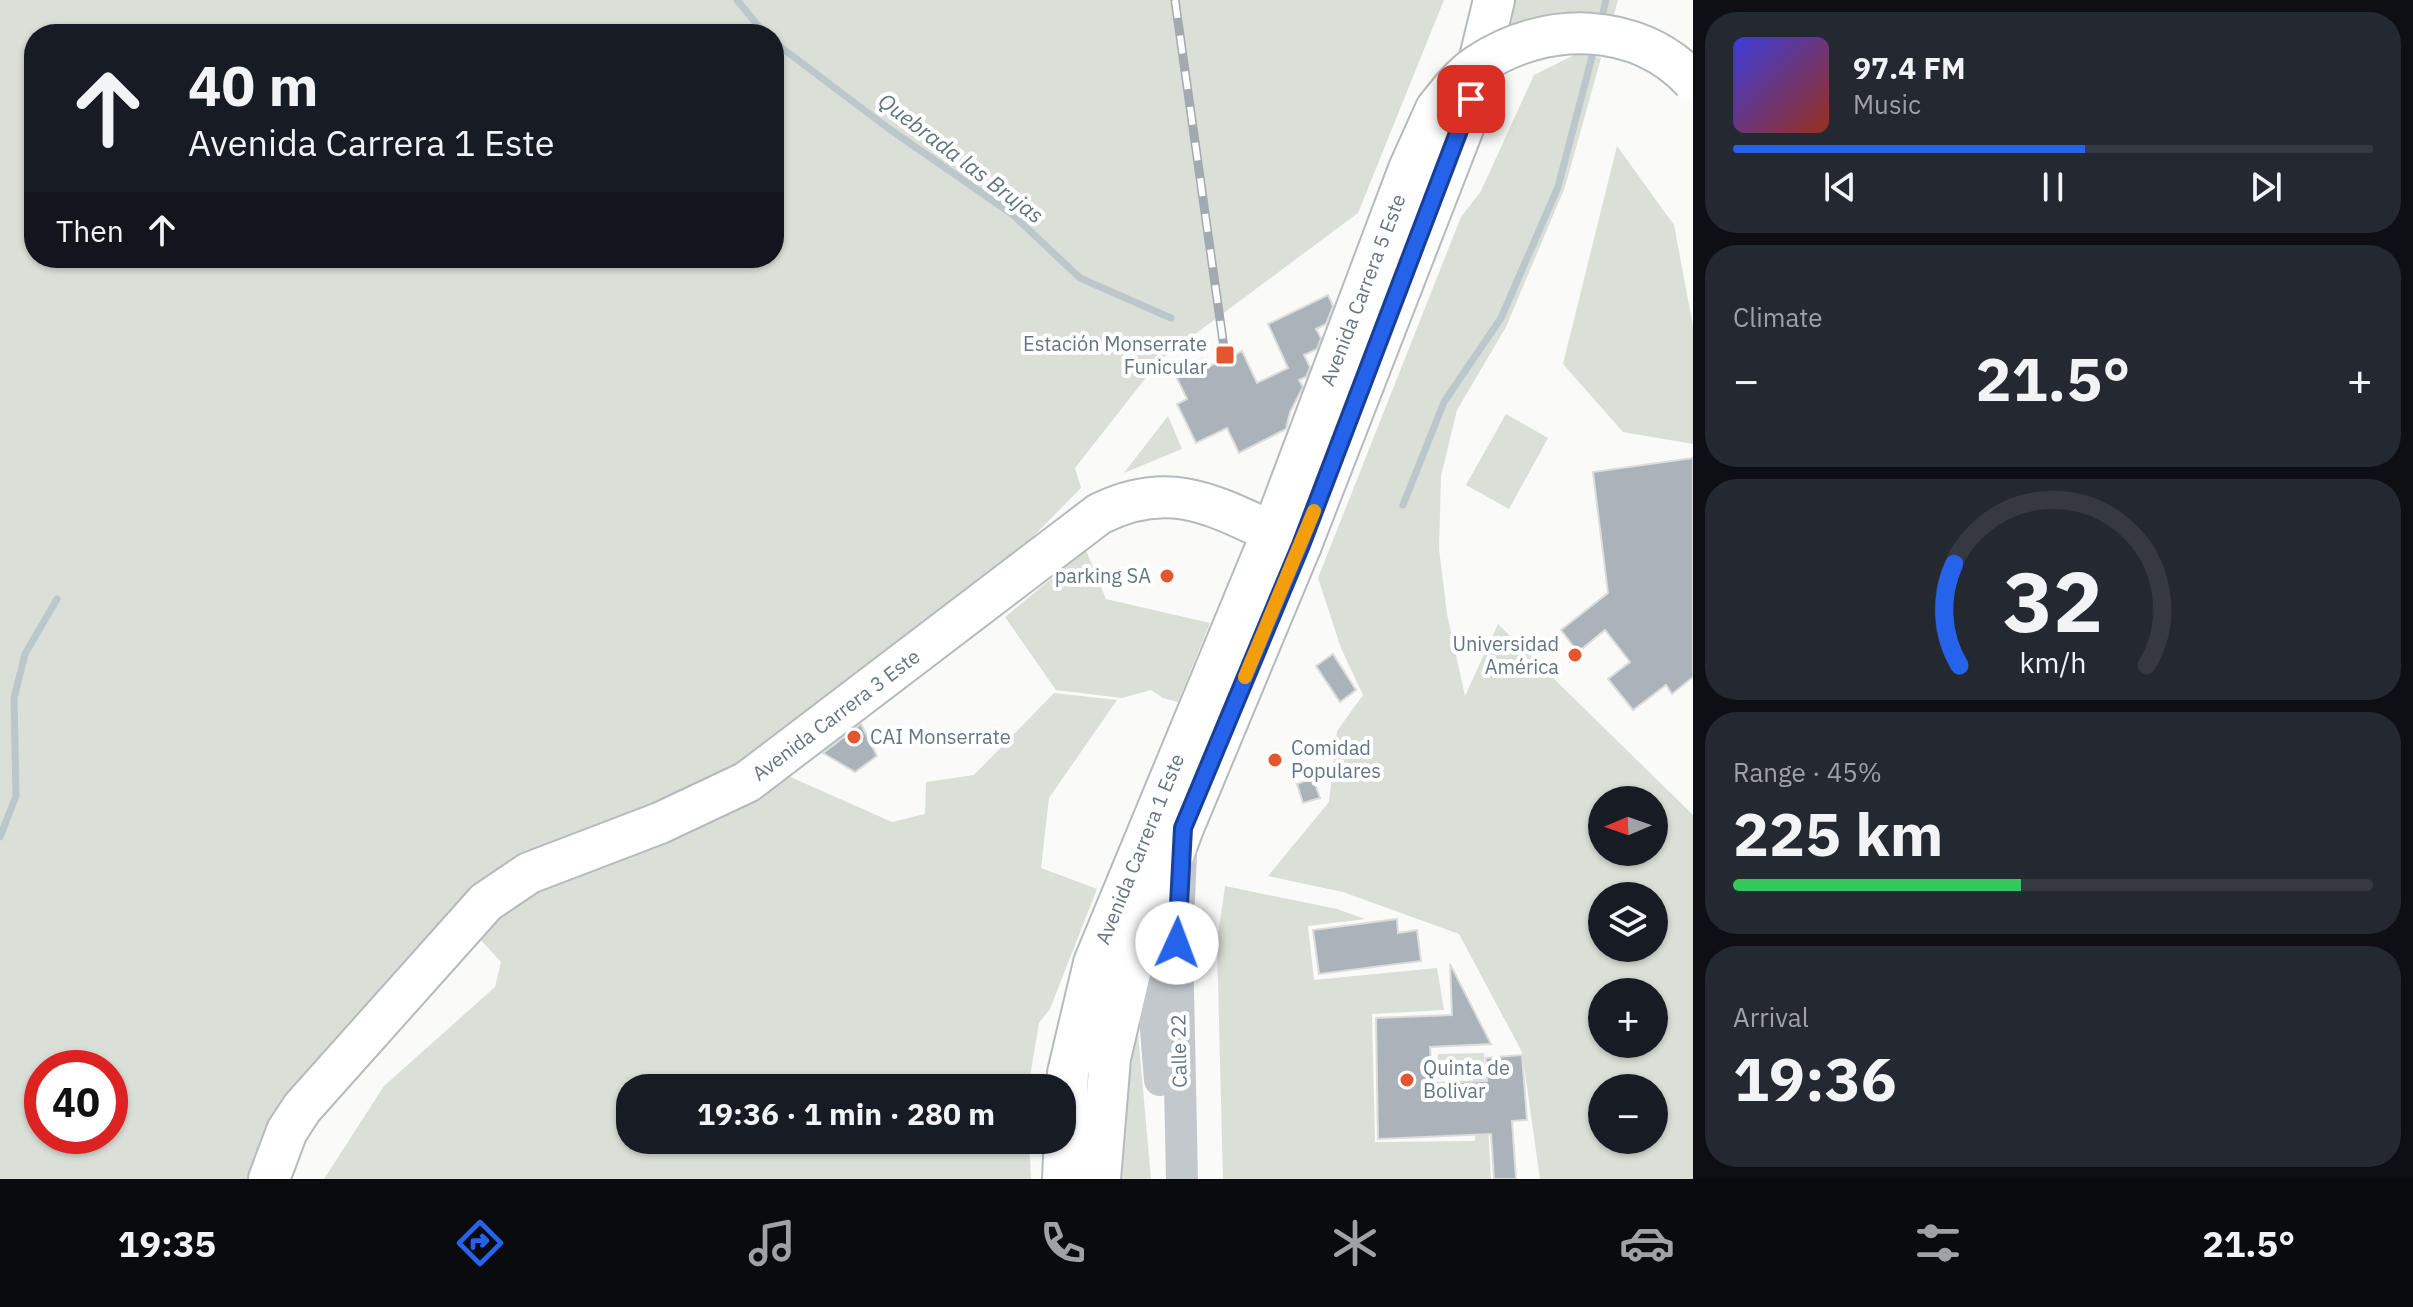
<!DOCTYPE html>
<meta charset="utf-8">
<style>
body{margin:0;font-family:"IBM Plex Sans",sans-serif;background:#242831;color:#f1f3f6;height:100vh;display:flex;flex-direction:column;font-size:30px;white-space:nowrap}
*{box-sizing:border-box;margin:0}
p{font-size:26px;color:#9ea1a6}
.icon{flex:none;width:44px;height:44px;fill:none;stroke:currentColor;stroke-width:2;stroke-linecap:round;stroke-linejoin:round}
.map{position:relative;flex:1;overflow:hidden}
.sheet{display:flex;flex-direction:column;gap:12px;padding:12px;background:#0d0f14;width:720px}
.sheet>*{flex:none}
.top-card{position:absolute;left:24px;top:24px;width:760px;height:244px;border-radius:32px;box-shadow:0 2px 6px #0004;background:#171b24;color:#f1f3f6;overflow:hidden}
.needle{width:52px;rotate:268deg}
.fabs{position:absolute;left:1588px;top:786px;display:grid;gap:16px}
.fabs a{display:grid;place-items:center;width:80px;height:80px;border-radius:50%;background:#171b24;box-shadow:0 2px 6px #0004;font-size:40px}
.speed{position:absolute;left:24px;top:1050px;display:flex;gap:16px;font-size:40px;font-weight:700;text-align:center}
.speed>*{display:grid;place-content:center;width:104px;height:104px;border-radius:50%;background:#171b24;box-shadow:0 2px 6px #0004;line-height:1}
.speed .limit{border:12px solid #d22;background:#fff;color:#111}
.pin{position:absolute;display:grid;place-items:center;width:68px;height:68px;color:#fff;margin:-34px;border-radius:16px;box-shadow:0 4px 12px #0006}
.me{position:absolute;width:88px;margin:-44px;rotate:2deg;stroke-linejoin:round;filter:drop-shadow(0 0 6px #0008)}
.turn{display:flex;align-items:center;gap:28px;height:168px;padding:0 32px;font-size:36px}
.turn .icon{width:104px;height:104px;stroke-width:2.5}
.turn b{display:block;font-size:56px;line-height:68px}
.then{display:flex;align-items:center;height:76px;padding:0 32px;background:#0003;gap:16px;font-size:30px}
.big{font-size:60px;font-weight:700;line-height:1.1}
.sheet .tile{flex:1;display:flex;flex-direction:column;justify-content:center;gap:12px;min-width:0;padding:0 28px;border-radius:32px;background:#242831}
.sheet .dial{align-items:center;gap:0}
.dial svg{height:208px;overflow:visible;fill:none;stroke:#363941;stroke-width:7;stroke-linecap:round;text-anchor:middle}
.dial text{fill:#f1f3f6;stroke:none}
.song{display:flex;align-items:center;gap:24px}
.cover{width:96px;height:96px;border-radius:12px;background:linear-gradient(135deg,hsl(240 70% 55%),hsl(10 70% 35%))}
.played{height:8px;border-radius:4px;background:linear-gradient(90deg,#2563eb 55%,#363941 55%)}
.keys{display:flex;justify-content:space-around;direction:ltr}
.heat{display:flex;justify-content:space-between;align-items:center;font-size:44px;direction:ltr}
.charge{height:12px;border-radius:6px;background:linear-gradient(90deg,#34c759 45%,#363941 0)}
.trip{position:absolute;left:616px;top:1074px;width:460px;height:80px;border-radius:32px;background:#171b24;box-shadow:0 2px 6px #0004;font-weight:700;line-height:80px;text-align:center}
.menu{display:flex;height:128px;justify-content:space-around;align-items:center;background:#090b0e;color:#9ea1a6}
.menu .icon{width:56px;height:56px}
.menu .current{color:#2563eb}
.menu b{font-size:36px;color:#f1f3f6}
main{display:flex;flex:1;min-height:0}
.map>svg:first-child{display:block}
.green{fill:#dadfd7;fill-rule:evenodd}
.lines{fill:none;stroke-linecap:round;stroke-linejoin:round}
.stream{stroke:#bbc7cb;stroke-width:7}
.building{fill:#aab3b9;stroke:#dcdcda;stroke-width:2}
.primary-casing{stroke:#b5babe;stroke-width:44}
.tertiary{stroke:#c3c8cc;stroke-width:32}
.primary{stroke:#fff;stroke-width:40}
.rail-casing{stroke:#a2aab0;stroke-width:9}
.rail{stroke:#fff;stroke-width:6;stroke-dasharray:18;stroke-linecap:butt}
.primary-bridge-casing{stroke:#b5babe;stroke-width:44;stroke-linecap:butt}
.primary-bridge{stroke:#fff;stroke-width:40}
.route-casing{stroke:#184099;stroke-width:20}
.route{stroke:#2563eb;stroke-width:14}
.slow{stroke:#f59e0b;stroke-width:14}
.poi-dot{fill:#e4572e;stroke:#fff;stroke-width:3}
.labels{text-anchor:middle;stroke-width:8;stroke-linejoin:round;paint-order:stroke}
.street-label{font-size:20px;fill:#657683;stroke:#fff}
.poi-label{font-size:20px;fill:#657683;stroke:#fff;text-anchor:end}
.water-label{font-size:22px;font-style:italic;fill:#60757c;stroke:#fff}
</style>
<main>
<div class="map">
<svg width="1693" height="1179" viewBox="0 0 1693 1179">
<rect width="100%" height="100%" fill="#fafaf8"/>
<g class="green">
<path d="M0,0H1444L1358,213L1159,361L1075,468L1081,488L1014,556L753,761L552,852L259,1179H0ZM34,34H774V258H34ZM42,1068H110V1136H42Z"/>
<polygon points="1509,0 1618,0 1612,22 1500,37"/>
<path d="M1578,53L1601,58L1565,187L1506,327L1457,410L1441,476L1439,549L1447,614L1465,696L1498,624L1693,815V1179H1540L1522,1052L1459,934L1343,892L1268,876L1329,802L1337,731L1363,695L1341,648L1318,578L1461,217L1481,191L1534,75ZM1602,800H1654V852H1602ZM1602,896H1654V948H1602ZM1602,992H1654V1044H1602ZM1602,1088H1654V1140H1602Z"/>
<polygon points="1617,146 1674,225 1693,326 1693,444 1623,432 1563,364"/>
<polygon points="1506,414 1548,438 1509,509 1466,485"/>
<polygon points="1168,416 1182,449 1124,473"/>
<polygon points="1086,550 1106,599 1210,623 1178,702 1163,698 1151,690 1122,698 1056,690 1005,617"/>
<polygon points="1054,693 1117,700 1049,798 1041,868 1097,889 1050,1009 1039,1023 1028,1088 630,1088 630,1140 1029,1140 1031,1179 324,1179 384,1086 495,987 501,962 479,938 490,908 786,775 892,822 925,814 926,782 974,775"/>
<polygon points="1225,886 1337,909 1365,919 1308,926 1314,980 1437,968 1444,1010 1372,1014 1375,1142 1475,1141 1473,1077 1438,1079 1438,1054 1484,1053 1491,1179 1223,1179 1217,943"/>
<polygon points="1135,999 1151,1179 1122,1179"/>
</g>
<g class="lines">
<g class="stream">
<polyline points="737,0 765,34"/>
<polyline points="1601,21 1606,0"/>
<polyline points="774,42 888,128 1012,214 1080,278 1171,318"/>
<polyline points="1403,505 1444,402 1501,318 1558,187 1595,45"/>
<polyline points="0,837 16,796 14,698 25,654 57,599"/>
</g>
</g>
<g class="building">
<polygon points="1328,295 1333,306 1326,324 1316,329 1321,338 1317,349 1304,355 1310,367 1306,377 1299,380 1303,387 1290,412 1286,429 1239,453 1227,428 1196,443 1177,404 1187,399 1174,372 1202,359 1206,368 1242,351 1257,383 1288,368 1268,324"/>
<polygon points="1693,458 1693,677 1672,694 1666,685 1633,710 1608,679 1630,662 1605,630 1578,652 1561,630 1608,593 1593,472"/>
<polygon points="1333,654 1356,690 1340,702 1316,666"/>
<polygon points="861,724 877,756 855,772 823,753"/>
<polygon points="1313,778 1320,798 1303,803 1297,784"/>
<polygon points="1397,919 1398,933 1417,930 1421,961 1319,974 1313,930"/>
<polygon points="1450,964 1491,1044 1430,1047 1432,1083 1487,1081 1486,1058 1522,1055 1527,1120 1512,1121 1516,1179 1494,1179 1491,1134 1378,1139 1376,1018 1452,1015"/>
</g>
<g class="lines">
<g class="primary-casing">
<g id="primary">
<path d="M269,1179L287,1131L302,1108L486,902L529,873L660,823L747,782L1099,514C1179,474 1226,514 1301,545"/>
<polyline points="1063,1179 1068,1073 1094,963 1272,533 1409,169 1436,109"/>
<polyline points="1100,1179 1110,1058 1130,973 1183,828 1301,545 1463,128 1494,0"/>
</g>
</g>
<g class="tertiary">
<polyline points="1181,854 1177,943 1182,1179"/>
<polyline points="1141,936 1154,1006 1160,1080"/>
</g>
<use href="#primary" class="primary"/>
<g class="rail-casing">
<polyline id="rail" points="1175,0 1225,355"/>
</g>
<use href="#rail" class="rail"/>
<g class="primary-bridge-casing">
<path id="primary-bridge" d="M1436,109C1449,93 1461,76 1478,65C1545,20 1637,21 1693,81"/>
</g>
<use href="#primary-bridge" class="primary-bridge"/>
</g>
<g class="lines">
<g class="route-casing">
<polyline id="route" points="1177,943 1183,828 1301,545 1471,99"/>
</g>
<use href="#route" class="route"/>
<polyline class="slow" points="1245,677 1314,511"/>
</g>
<g class="poi-dot">
<rect x="1215" y="345" width="20" height="20" rx="4"/>
<circle cx="1167" cy="576" r="8"/>
<circle cx="1575" cy="655" r="8"/>
<circle cx="854" cy="737" r="8"/>
<circle cx="1275" cy="760" r="8"/>
<circle cx="1407" cy="1080" r="8"/>
</g>
<g class="labels">
<g class="street-label">
<text transform="translate(1363 290) rotate(-69)" y="7">Avenida Carrera 5 Este</text>
<text transform="translate(836 715) rotate(-37)" y="7">Avenida Carrera 3 Este</text>
<text transform="translate(1140 849) rotate(-68)" y="7">Avenida Carrera 1 Este</text>
<text transform="translate(1179 1051) rotate(-91)" y="7">Calle 22</text>
</g>
<g class="poi-label">
<text x="1207" y="351">Estación Monserrate<tspan x="1207" dy="23">Funicular</tspan></text>
<text x="1151" y="583">parking SA</text>
<text x="1559" y="651">Universidad<tspan x="1559" dy="23">América</tspan></text>
<text x="870" y="744" text-anchor="start">CAI Monserrate</text>
<text x="1291" y="755" text-anchor="start">Comidad<tspan x="1291" dy="23">Populares</tspan></text>
<text x="1423" y="1075" text-anchor="start">Quinta de<tspan x="1423" dy="23">Bolivar</tspan></text>
</g>
<g class="water-label">
<text transform="translate(961 158) rotate(37)" y="8">Quebrada las Brujas</text>
</g>
</g>
</svg>
<div class="fabs">
<a><svg class="needle" viewBox="-14 -14 28 28"><path d="M0-13l5 13h-10z" fill="#e53935"/><path d="M0 13l5-13h-10z" fill="#9ea1a6"/></svg></a>
<a><svg class="icon" aria-label="layers" viewBox="0 0 24 24"><path d="M12 4l9 5-9 5-9-5zM3 14l9 5 9-5"/></svg></a>
<a>+</a>
<a>−</a>
</div>
<div class="speed"><div class="limit">40</div></div>
<div class="pin" style="left:1471px;top:99px;background:#d93025"><svg class="icon" aria-label="arrive" viewBox="0 0 24 24"><path d="M6 21V4h12l-3 4 3 4H6"/></svg></div>
<svg class="me" style="left:1177px;top:943px" viewBox="-20 -20 40 40"><circle r="19" fill="#fff"/><path d="M0-13L10 11 0 6-10 11z" fill="#2563eb"/></svg>
<div class="trip">19:36 · 1 min · 280 m</div>
<div class="top-card">
<div class="turn"><svg class="icon" aria-label="ahead" viewBox="0 0 24 24"><path d="M12 20V5M6 11l6-6 6 6"/></svg><div><b>40 m</b>Avenida Carrera 1 Este</div></div>
<div class="then">Then<svg class="icon" aria-label="ahead" viewBox="0 0 24 24"><path d="M12 20V5M6 11l6-6 6 6"/></svg></div>
</div>
</div>
<section class="sheet">
<div class="tile">
<div class="song"><i class="cover"></i><div><b>97.4 FM</b><p>Music</p></div></div>
<div class="played"></div>
<div class="keys"><svg class="icon" aria-label="previous" viewBox="0 0 24 24"><path d="M18 5L8 12l10 7zM5 5v14"/></svg><svg class="icon" aria-label="pause" viewBox="0 0 24 24"><path d="M8 5v14M16 5v14"/></svg><svg class="icon" aria-label="next" viewBox="0 0 24 24"><path d="M6 5l10 7-10 7zM19 5v14"/></svg></div>
</div>
<div class="tile"><p>Climate</p>
<div class="heat"><a>−</a><b class="big">21.5°</b><a>+</a></div>
</div>
<div class="tile dial"><svg viewBox="0 0 100 80">
<path d="M14 69A42 42 0 1 1 86 69"/>
<path d="M14 69A42 42 0 0 1 12 30" stroke="#2563eb"/>
<text x="50" y="56" font-size="32" font-weight="700">32</text>
<text x="50" y="72" font-size="11">km/h</text>
</svg></div>
<div class="tile"><p>Range · 45%</p><b class="big">225 km</b><div class="charge"></div></div>
<div class="tile"><p>Arrival</p><b class="big">19:36</b></div>
</section>
</main>
<nav class="menu">
<b>19:35</b>
<svg class="icon current" aria-label="directions" viewBox="0 0 24 24"><path d="M12 3l9 9-9 9-9-9zM9 14v-3h6M13 9l2 2-2 2"/></svg>
<svg class="icon" aria-label="music" viewBox="0 0 24 24"><path d="M9 18V5l10-2v13"/><circle cx="6" cy="18" r="3"/><circle cx="16" cy="16" r="3"/></svg>
<svg class="icon" aria-label="phone" viewBox="0 0 24 24"><path d="M5 4h4l2 5-3 2q2 4 5 5l2-3 5 2v4C11 20 4 13 5 4z"/></svg>
<svg class="icon" aria-label="climate" viewBox="0 0 24 24"><path d="M12 3v18M4 7l16 10M4 17L20 7"/></svg>
<svg class="icon" aria-label="car" viewBox="0 0 24 24"><path d="M5 17H2v-5l4-1 3-4h7l3 4 3 1v5h-3M9 17h6M6 11h13"/><circle cx="7" cy="17" r="2"/><circle cx="17" cy="17" r="2"/></svg>
<svg class="icon" aria-label="filters" viewBox="0 0 24 24"><path d="M4 7h16M4 17h16"/><circle cx="9" cy="7" r="2"/><circle cx="15" cy="17" r="2"/></svg>
<b>21.5°</b>
</nav>
